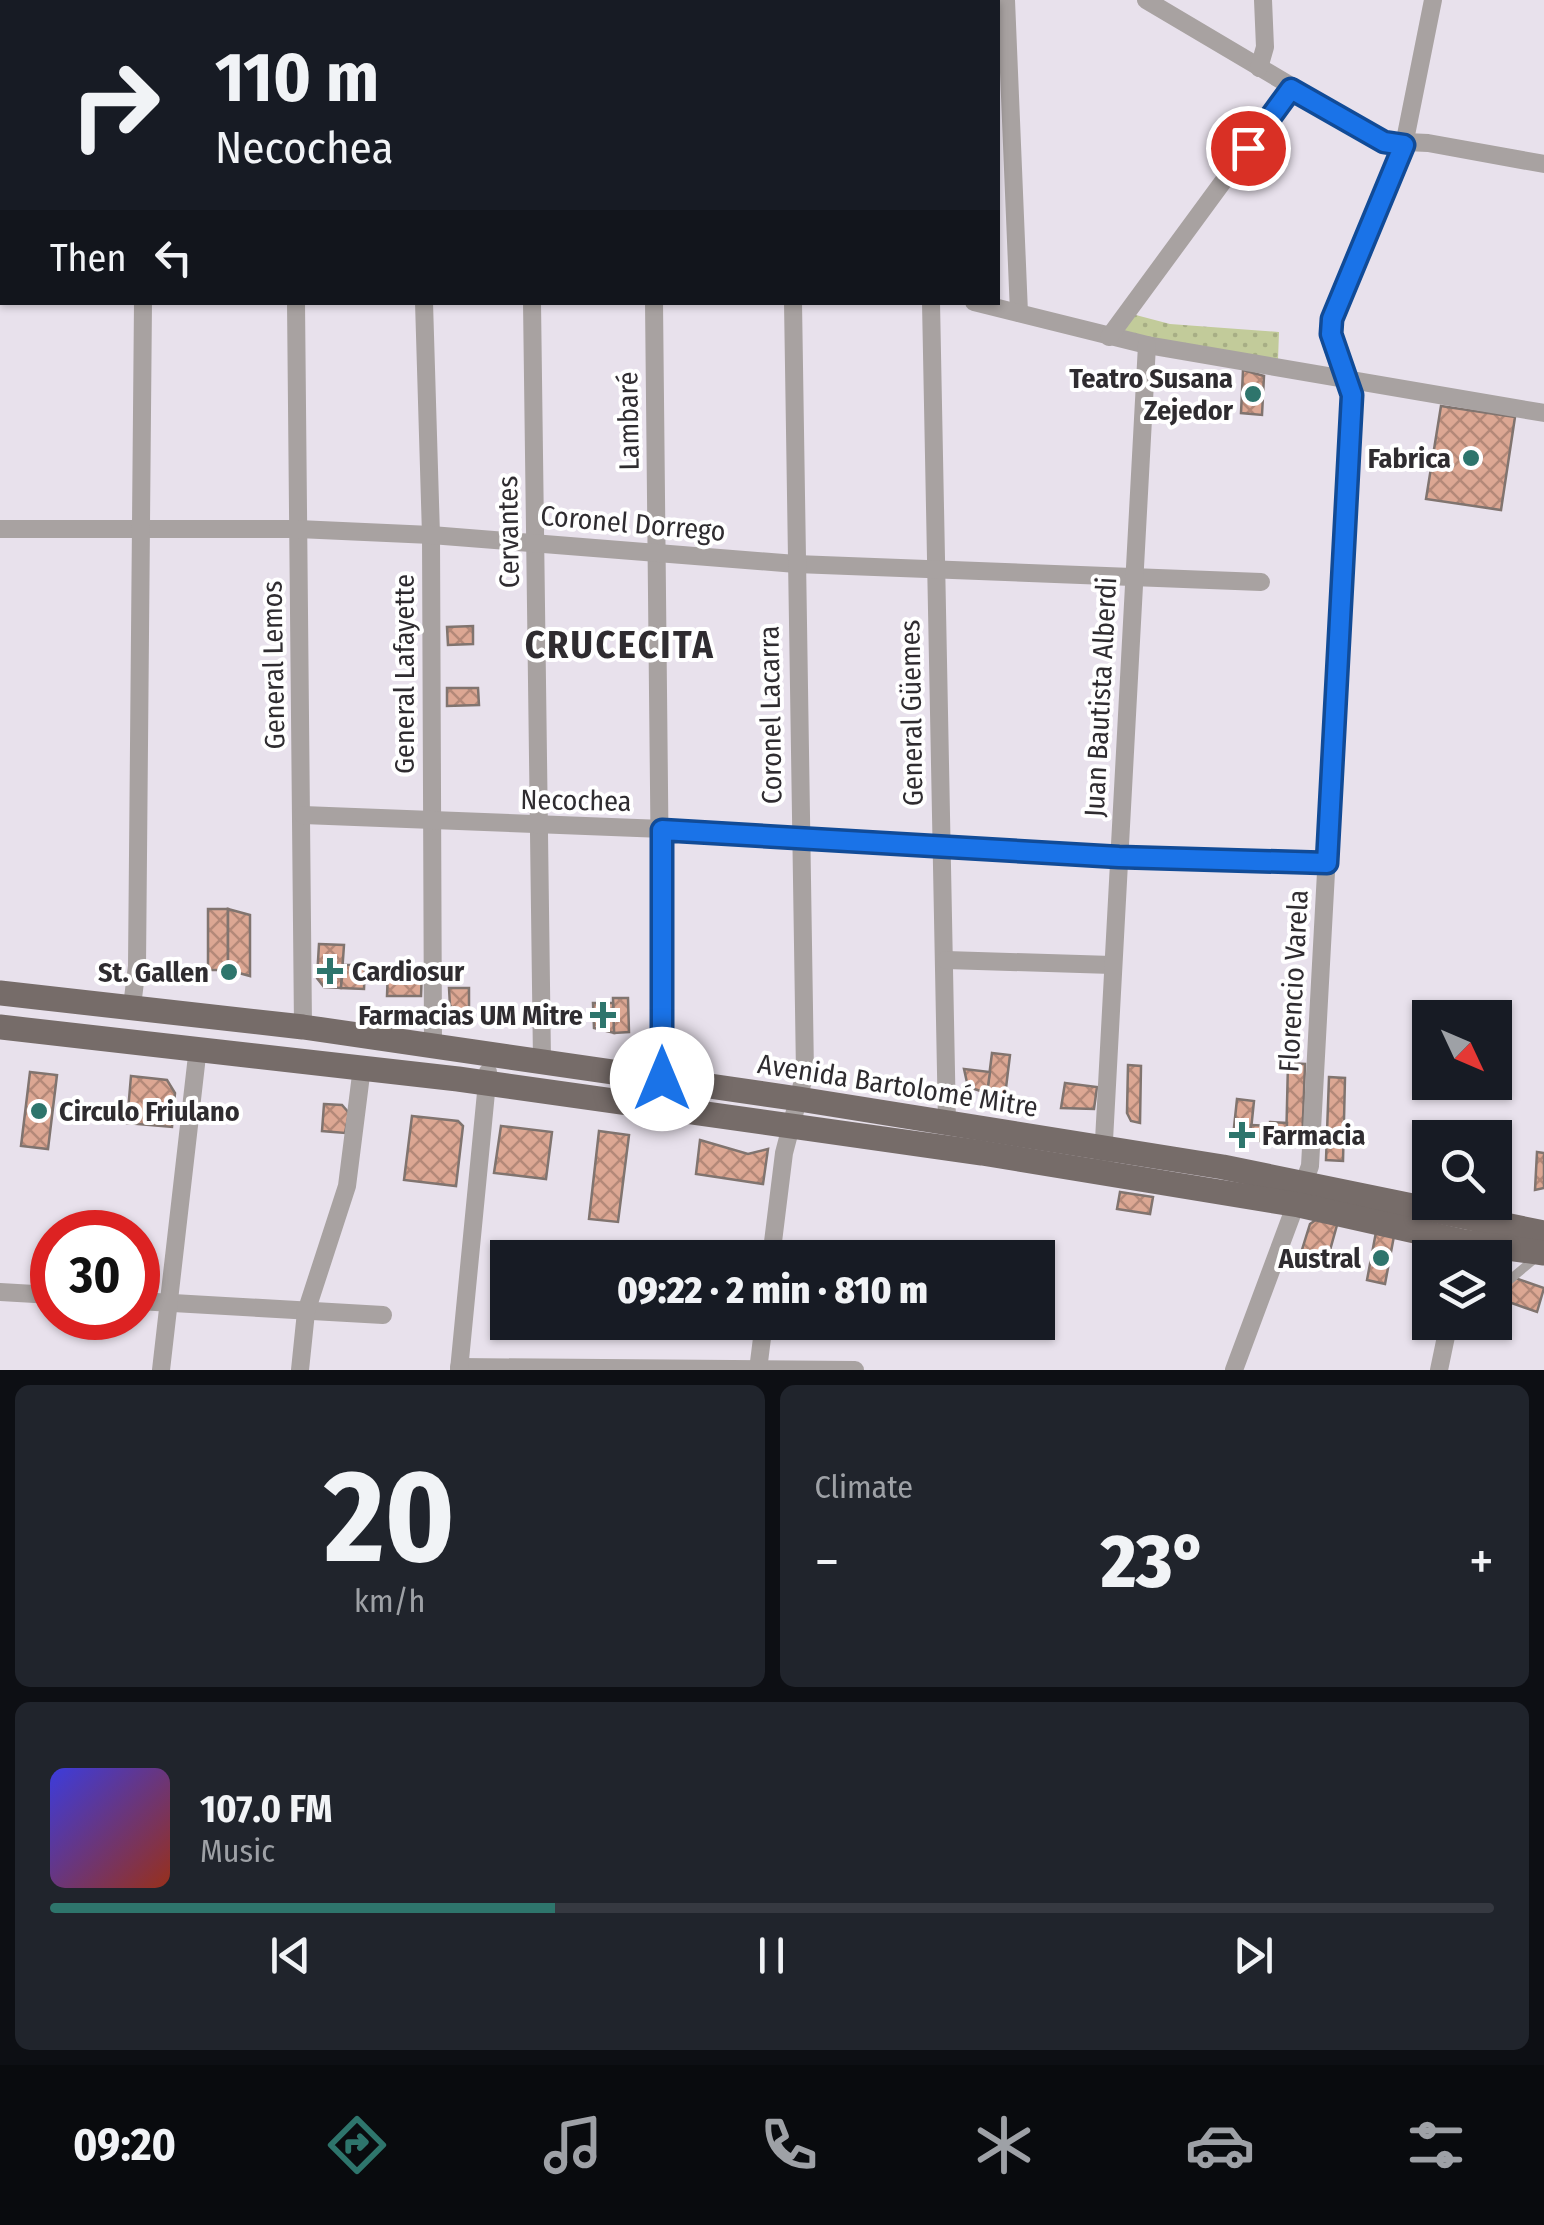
<!DOCTYPE html>
<meta charset="utf-8">
<style>
body{margin:0;font-family:"Fira Sans Condensed",sans-serif;background:#20242c;color:#f1f3f6;height:100vh;display:flex;flex-direction:column;font-size:38px;white-space:nowrap}
*{box-sizing:border-box;margin:0}
p{font-size:32px;color:#9ea1a6}
.icon{flex:none;width:55px;height:55px;fill:none;stroke:currentColor;stroke-width:2;stroke-linecap:round;stroke-linejoin:round}
.map{position:relative;height:1370px;overflow:hidden}
.panel{display:flex;flex-direction:column;gap:15px;padding:15px;background:#0d0f14;flex:1}
.panel>*{flex:none}
.top-card{position:absolute;left:0px;top:0px;width:1000px;height:305px;box-shadow:0 2px 8px #0004;background:#171b24;color:#f1f3f6;overflow:hidden}
.needle{width:65px;rotate:134deg}
.buttons{position:absolute;left:1412px;top:1000px;display:grid;gap:20px}
.buttons a{display:grid;place-items:center;width:100px;height:100px;border-radius:0px;background:#171b24;box-shadow:0 2px 8px #0004;font-size:50px}
.speed{position:absolute;left:30px;top:1210px;display:flex;gap:20px;font-size:50px;font-weight:700;text-align:center}
.speed>*{display:grid;place-content:center;width:130px;height:130px;border-radius:50%;background:#171b24;box-shadow:0 2px 8px #0004;line-height:1}
.speed .limit{border:15px solid #d22;background:#fff;color:#111}
.pin{position:absolute;display:grid;place-items:center;width:85px;height:85px;color:#fff;margin:-42px;border:5px solid #fff;border-radius:50%;box-shadow:0 2px 10px #0007}
.me{position:absolute;width:110px;margin:-55px;rotate:0deg;stroke-linejoin:round;filter:drop-shadow(0 0 8px #0008)}
.turn{display:flex;align-items:center;gap:35px;height:210px;padding:0 50px;font-size:45px}
.turn .icon{width:130px;height:130px;stroke-width:2.5}
.turn b{display:block;font-size:70px;line-height:85px}
.then{display:flex;align-items:center;height:95px;padding:0 50px;background:#0003;gap:20px;font-size:38px}
.big{font-size:75px;font-weight:800;line-height:1.1}
.panel .tile{flex:1;display:flex;flex-direction:column;justify-content:center;gap:15px;min-width:0;padding:0 35px;border-radius:15px;background:#20242c}
.panel .dial{align-items:center;gap:0}
.dial b{font-size:130px;line-height:1}
.song{display:flex;align-items:center;gap:30px}
.cover{width:120px;height:120px;border-radius:15px;background:linear-gradient(135deg,hsl(240 70% 55%),hsl(10 70% 35%))}
.played{height:10px;border-radius:5px;background:linear-gradient(90deg,#2e756c 35%,#363941 35%)}
.keys{display:flex;justify-content:space-around;direction:ltr}
.heat{display:flex;justify-content:space-between;align-items:center;font-size:55px;direction:ltr}
.panel .tiles{flex:1;display:grid;gap:15px;grid-template-columns:1fr 1fr}
.tile:last-child{grid-column:span 2}
.trip{position:absolute;left:490px;top:1240px;width:565px;height:100px;border-radius:0px;background:#171b24;box-shadow:0 2px 8px #0004;font-weight:800;line-height:100px;text-align:center}
.menu{display:flex;height:160px;justify-content:space-around;align-items:center;background:#090b0e;color:#9ea1a6}
.menu .icon{width:70px;height:70px}
.menu .on{color:#2e756c}
.menu b{font-size:45px;color:#f1f3f6}
.map>svg:first-child{display:block}
.park{fill:url(#park-dots)}
.building{fill:url(#building-cross-hatch);stroke:#80746f;stroke-width:2.5}
.lines{fill:none;stroke-linecap:round;stroke-linejoin:round}
.service{stroke:#a8a2a1;stroke-width:9}
.minor{stroke:#a8a2a1;stroke-width:18}
.primary{stroke:#766c69;stroke-width:25}
.route-casing{stroke:#114b97;stroke-width:25}
.route{stroke:#1a73e8;stroke-width:18}
.poi-dot{fill:#2e756c;stroke:#fff;stroke-width:4}
.labels{text-anchor:middle;stroke-width:8;stroke-linejoin:round;paint-order:stroke}
.poi-label{font-size:28px;font-weight:bold;fill:#2f2c30;stroke:#fff;text-anchor:end}
.street-label{font-size:28px;fill:#2f2c30;stroke:#fff}
.district-label{font-size:38px;font-weight:bold;letter-spacing:2.5px;fill:#2f2c30;stroke:#fff}
</style>
<div class="map">
<svg width="1544" height="1370" viewBox="0 0 1544 1370">
<defs>
<pattern id="park-dots" width="8" height="8" patternUnits="userSpaceOnUse" patternTransform="scale(2.5)"><rect width="8" height="8" fill="#c2cb9a"/><path d="M2 2h.1M6 6h.1" fill="none" stroke="#a7ae85" stroke-width="1.8" stroke-linecap="round"/></pattern>
<pattern id="building-cross-hatch" width="8" height="8" patternUnits="userSpaceOnUse" patternTransform="scale(2.5)"><rect width="8" height="8" fill="#dca793"/><path d="M0 0l8 8M0 8l8-8" fill="none" stroke="#b38878"/></pattern>
</defs>
<rect width="100%" height="100%" fill="#e8e1ec"/>
<polygon class="park" points="1132,314 1170,324 1279,332 1278,360 1128,336 1123,327"/>
<g class="building">
<polygon points="1243,370 1264,376 1262,415 1241,413"/>
<polygon points="1441,406 1515,417 1501,510 1426,499"/>
<polygon points="473,626 473,644 448,645 447,627"/>
<polygon points="447,688 478,688 479,705 447,706"/>
<rect x="208" y="909" width="20" height="61"/>
<polygon points="228,909 250,915 250,976 228,970"/>
<polygon points="319,944 344,945 341,988 324,987 317,978"/>
<polygon points="343,965 365,965 364,989 341,988"/>
<polygon points="388,969 422,969 421,996 387,996"/>
<polygon points="449,988 469,988 469,1013 455,1013 450,1005"/>
<polygon points="613,998 628,998 629,1032 614,1033"/>
<polygon points="593,1003 613,1003 614,1033 594,1028"/>
<polygon points="992,1053 1010,1055 1005,1096 987,1093"/>
<polygon points="1288,1063 1305,1064 1302,1147 1286,1146"/>
<polygon points="1128,1065 1141,1066 1140,1123 1131,1121 1127,1113"/>
<polygon points="964,1069 990,1072 987,1093 968,1087"/>
<polygon points="30,1072 57,1075 48,1149 21,1146"/>
<polygon points="131,1076 167,1080 175,1093 172,1127 127,1123"/>
<polygon points="1329,1077 1345,1078 1343,1161 1326,1160"/>
<polygon points="1065,1083 1097,1087 1094,1109 1061,1108"/>
<polygon points="1237,1099 1254,1101 1250,1139 1233,1137"/>
<polygon points="324,1104 342,1105 349,1113 345,1133 322,1131"/>
<polygon points="412,1116 458,1121 463,1126 456,1186 404,1180"/>
<polygon points="1270,1122 1287,1123 1286,1146 1269,1143"/>
<polygon points="1251,1125 1270,1126 1269,1143 1250,1139"/>
<polygon points="501,1126 552,1132 546,1179 494,1173"/>
<polygon points="599,1131 629,1135 618,1222 589,1219"/>
<polygon points="700,1140 748,1154 768,1149 763,1184 696,1174"/>
<polygon points="1537,1152 1544,1153 1544,1188 1535,1190"/>
<polygon points="1120,1192 1153,1197 1150,1214 1117,1209"/>
<polygon points="1317,1219 1337,1225 1327,1261 1301,1253 1310,1224"/>
<polygon points="1376,1232 1394,1236 1385,1284 1367,1280"/>
<polygon points="1495,1271 1544,1288 1537,1312 1495,1297"/>
</g>
<g class="lines">
<polyline class="service" points="1495,1292 1538,1256"/>
<g class="minor">
<polyline points="223,0 223,2"/>
<polyline points="1006,0 1019,313"/>
<polyline points="1146,0 1384,141 1428,143 1544,164"/>
<polyline points="415,2 415,0"/>
<polyline points="611,2 611,0"/>
<polyline points="807,2 807,0"/>
<polyline points="1259,68 1265,47 1263,0"/>
<polyline points="0,90 2,91"/>
<polyline points="0,230 2,230"/>
<polyline points="296,302 303,1027"/>
<polyline points="424,302 431,535 433,1046"/>
<polyline points="532,302 542,1061"/>
<polyline points="654,302 662,1079"/>
<polyline points="931,302 947,1123"/>
<polyline points="974,302 1147,345 1544,413"/>
<polyline points="1109,337 1291,89"/>
<polyline points="0,529 298,529 431,535 796,564 1261,582"/>
<polyline points="303,815 663,829 1119,857 1327,863"/>
<polyline points="946,960 1112,965"/>
<polyline points="132,1006 137,966 143,302"/>
<polyline points="1103,1159 1147,345"/>
<polyline points="771,1258 784,1153 805,1073 793,302"/>
<polyline points="0,1292 52,1295"/>
<polyline points="138,1301 383,1315"/>
<polyline points="459,1367 855,1370"/>
<polyline points="161,1370 198,1047"/>
<polyline points="300,1370 306,1312 347,1186 362,1067"/>
<polyline points="459,1370 488,1072"/>
<polyline points="758,1370 764,1322"/>
<polyline points="1234,1370 1310,1166 1352,395 1331,334 1332,319 1404,145 1433,0"/>
<polyline points="1439,1370 1449,1322"/>
</g>
<g class="primary">
<polyline points="0,993 303,1027 799,1099 1223,1167 1544,1233"/>
<polyline points="0,1027 458,1079 982,1153 1299,1205 1464,1242 1544,1253"/>
</g>
</g>
<g class="lines">
<g class="route-casing">
<polyline id="route" points="662,1079 662,830 1119,857 1327,863 1352,395 1331,334 1332,319 1404,145 1384,142 1291,89 1248,148"/>
</g>
<use href="#route" class="route"/>
</g>
<g class="poi-dot">
<circle cx="1253" cy="394" r="10"/>
<circle cx="1471" cy="458" r="10"/>
<path d="M325 956h10v10h10v10h-10v10h-10v-10h-10v-10h10z"/>
<circle cx="229" cy="972" r="10"/>
<path d="M598 1000h10v10h10v10h-10v10h-10v-10h-10v-10h10z"/>
<circle cx="39" cy="1111" r="10"/>
<path d="M1237 1120h10v10h10v10h-10v10h-10v-10h-10v-10h10z"/>
<circle cx="1381" cy="1258" r="10"/>
</g>
<g class="labels">
<g class="poi-label">
<text x="1233" y="388">Teatro Susana<tspan x="1233" dy="32">Zejedor</tspan></text>
<text x="1451" y="468">Fabrica</text>
<text x="352" y="981" text-anchor="start">Cardiosur</text>
<text x="209" y="982">St. Gallen</text>
<text x="583" y="1025">Farmacias UM Mitre</text>
<text x="59" y="1121" text-anchor="start">Circulo Friulano</text>
<text x="1262" y="1145" text-anchor="start">Farmacia</text>
<text x="1361" y="1268">Austral</text>
</g>
<g class="street-label">
<text transform="translate(628 421) rotate(-91)" y="10">Lambaré</text>
<text transform="translate(633 523) rotate(5)" y="10">Coronel Dorrego</text>
<text transform="translate(508 532) rotate(-91)" y="10">Cervantes</text>
<text transform="translate(273 665) rotate(-91)" y="10">General Lemos</text>
<text transform="translate(404 674) rotate(-90)" y="10">General Lafayette</text>
<text transform="translate(1100 697) rotate(-87)" y="10">Juan Bautista Alberdi</text>
<text transform="translate(911 713) rotate(-91)" y="10">General Güemes</text>
<text transform="translate(770 715) rotate(-91)" y="10">Coronel Lacarra</text>
<text transform="translate(576 800) rotate(1)" y="10">Necochea</text>
<text transform="translate(1293 981) rotate(-87)" y="10">Florencio Varela</text>
<text transform="translate(898 1085) rotate(9)" y="10">Avenida Bartolomé Mitre</text>
</g>
<g class="district-label">
<text x="620" y="658">CRUCECITA</text>
</g>
</g>
</svg>
<div class="buttons">
<a><svg class="needle" viewBox="-14 -14 28 28"><path d="M0-13l5 13h-10z" fill="#e53935"/><path d="M0 13l5-13h-10z" fill="#9ea1a6"/></svg></a>
<a><svg class="icon" aria-label="search" viewBox="0 0 24 24"><circle cx="10" cy="10" r="6"/><path d="M15 15l6 6"/></svg></a>
<a><svg class="icon" aria-label="layers" viewBox="0 0 24 24"><path d="M12 4l9 5-9 5-9-5zM3 14l9 5 9-5"/></svg></a>
</div>
<div class="speed"><div class="limit">30</div></div>
<div class="pin" style="left:1248px;top:148px;background:#d93025"><svg class="icon" aria-label="arrive" viewBox="0 0 24 24"><path d="M6 21V4h12l-3 4 3 4H6"/></svg></div>
<svg class="me" style="left:662px;top:1079px" viewBox="-20 -20 40 40"><circle r="19" fill="#fff"/><path d="M0-13L10 11 0 6-10 11z" fill="#1a73e8"/></svg>
<div class="trip">09:22 · 2 min · 810 m</div>
<div class="top-card">
<div class="turn"><svg class="icon" aria-label="right" viewBox="0 0 24 24"><path d="M7 20v-9h11M14 6l5 5-5 5"/></svg><div><b>110 m</b>Necochea</div></div>
<div class="then">Then<svg class="icon" aria-label="left" viewBox="0 0 24 24"><path d="M17 20v-9H6M10 6l-5 5 5 5"/></svg></div>
</div>
</div>
<section class="panel">
<div class="tiles">
<div class="tile dial"><b>20</b><p>km/h</p></div>
<div class="tile"><p>Climate</p>
<div class="heat"><a>−</a><b class="big">23°</b><a>+</a></div>
</div>
<div class="tile">
<div class="song"><i class="cover"></i><div><b>107.0 FM</b><p>Music</p></div></div>
<div class="played"></div>
<div class="keys"><svg class="icon" aria-label="previous" viewBox="0 0 24 24"><path d="M18 5L8 12l10 7zM5 5v14"/></svg><svg class="icon" aria-label="pause" viewBox="0 0 24 24"><path d="M8 5v14M16 5v14"/></svg><svg class="icon" aria-label="next" viewBox="0 0 24 24"><path d="M6 5l10 7-10 7zM19 5v14"/></svg></div>
</div>
</div>
</section>
<nav class="menu">
<b>09:20</b>
<svg class="icon on" aria-label="directions" viewBox="0 0 24 24"><path d="M12 3l9 9-9 9-9-9zM9 14v-3h6M13 9l2 2-2 2"/></svg>
<svg class="icon" aria-label="music" viewBox="0 0 24 24"><path d="M9 18V5l10-2v13"/><circle cx="6" cy="18" r="3"/><circle cx="16" cy="16" r="3"/></svg>
<svg class="icon" aria-label="phone" viewBox="0 0 24 24"><path d="M5 4h4l2 5-3 2q2 4 5 5l2-3 5 2v4C11 20 4 13 5 4z"/></svg>
<svg class="icon" aria-label="climate" viewBox="0 0 24 24"><path d="M12 3v18M4 7l16 10M4 17L20 7"/></svg>
<svg class="icon" aria-label="car" viewBox="0 0 24 24"><path d="M5 17H2v-5l4-1 3-4h7l3 4 3 1v5h-3M9 17h6M6 11h13"/><circle cx="7" cy="17" r="2"/><circle cx="17" cy="17" r="2"/></svg>
<svg class="icon" aria-label="filters" viewBox="0 0 24 24"><path d="M4 7h16M4 17h16"/><circle cx="9" cy="7" r="2"/><circle cx="15" cy="17" r="2"/></svg>
</nav>
